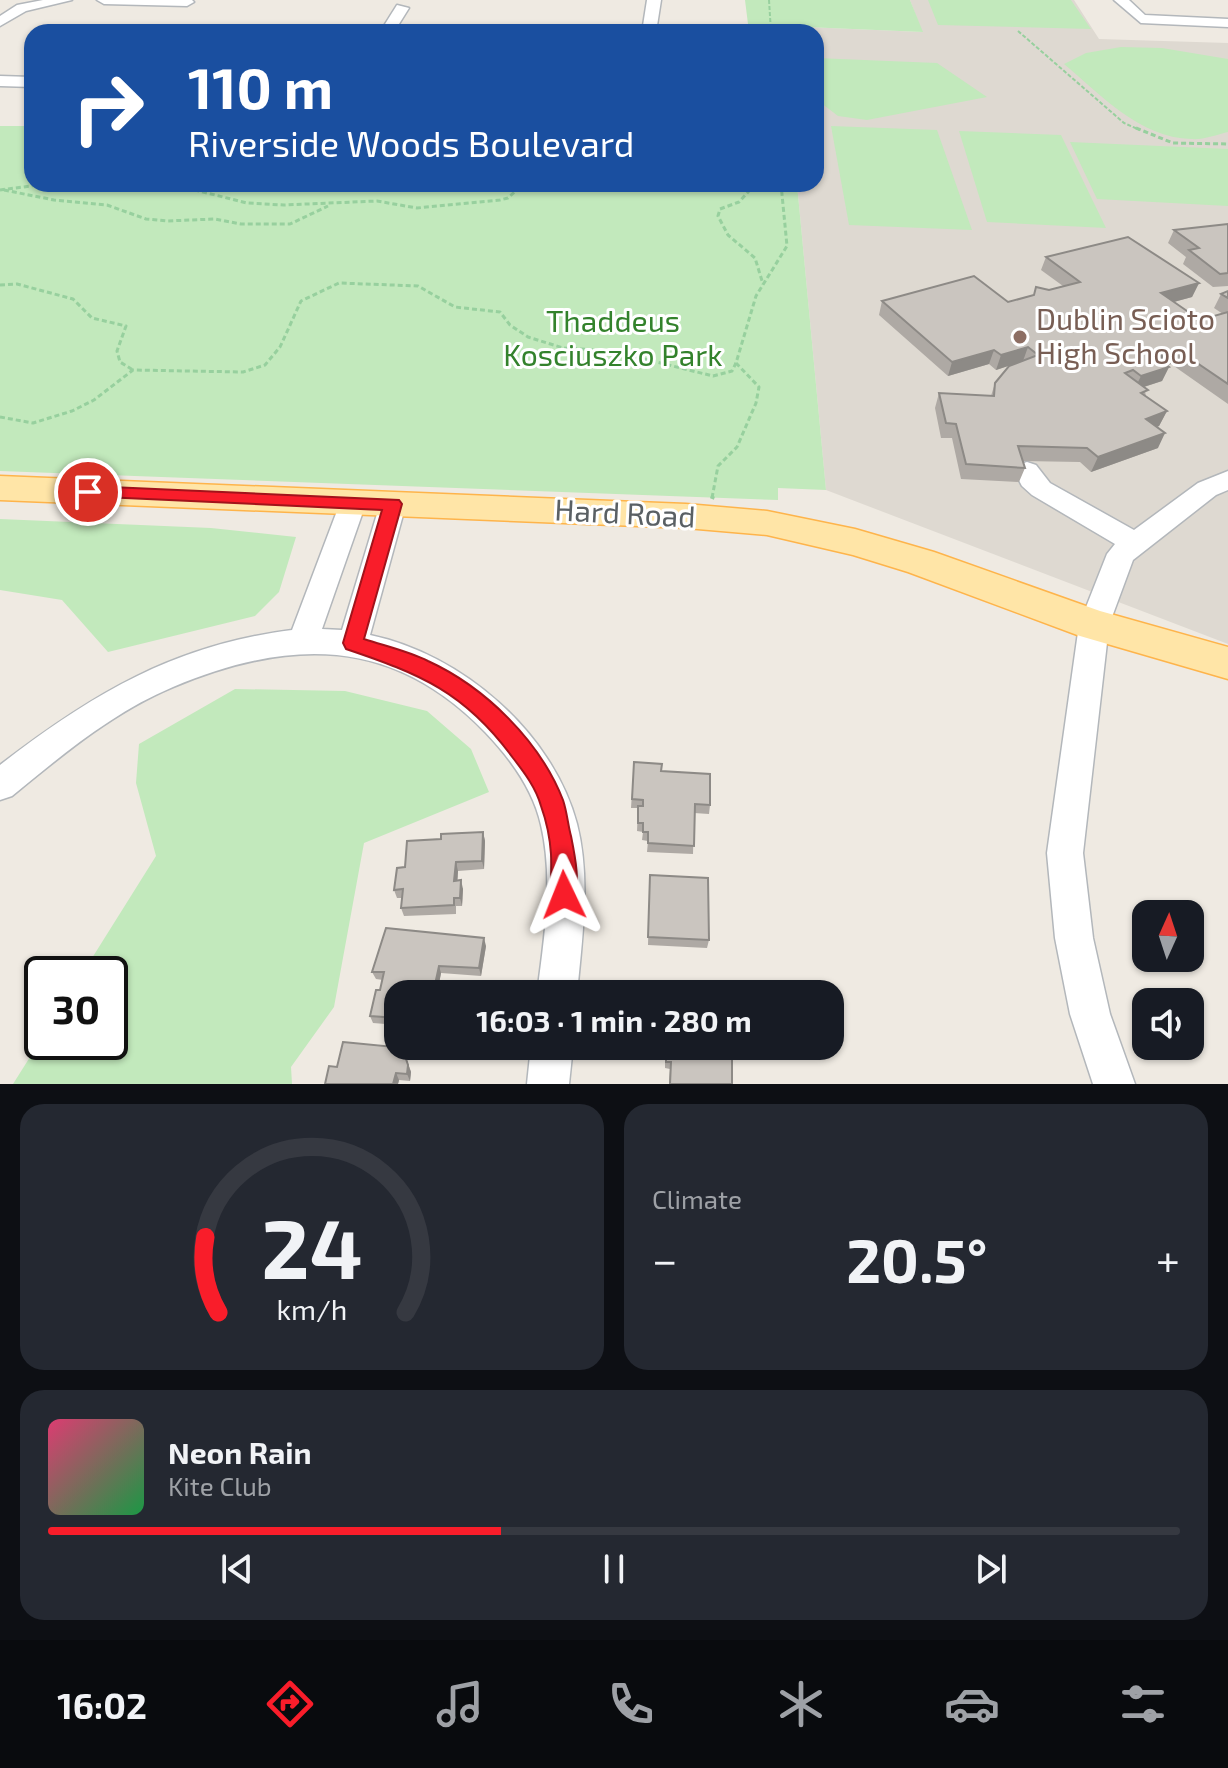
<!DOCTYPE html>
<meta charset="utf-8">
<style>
body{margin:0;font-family:"Exo 2",sans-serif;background:#242831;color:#f1f3f6;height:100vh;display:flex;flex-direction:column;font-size:30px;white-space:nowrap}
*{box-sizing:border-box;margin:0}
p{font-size:26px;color:#9ea1a6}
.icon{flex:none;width:44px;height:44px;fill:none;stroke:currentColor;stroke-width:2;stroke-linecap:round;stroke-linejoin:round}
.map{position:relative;height:1084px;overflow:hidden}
.side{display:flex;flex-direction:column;gap:20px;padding:20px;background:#0d0f14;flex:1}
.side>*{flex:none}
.top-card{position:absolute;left:24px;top:24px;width:800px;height:168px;border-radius:24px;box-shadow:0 2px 6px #0004;background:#1a4fa0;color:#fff;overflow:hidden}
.needle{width:52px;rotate:3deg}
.buttons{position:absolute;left:1132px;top:900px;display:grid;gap:16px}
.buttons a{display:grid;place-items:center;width:72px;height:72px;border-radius:16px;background:#171b24;box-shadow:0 2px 6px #0004;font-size:40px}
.speed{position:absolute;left:24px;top:956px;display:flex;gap:16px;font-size:40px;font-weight:700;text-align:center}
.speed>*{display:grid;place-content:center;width:104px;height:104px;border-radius:50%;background:#171b24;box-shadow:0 2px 6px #0004;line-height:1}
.speed .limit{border:4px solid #111;border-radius:12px;background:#fff;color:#111}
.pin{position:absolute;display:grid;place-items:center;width:68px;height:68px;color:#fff;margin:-34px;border:4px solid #fff;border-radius:50%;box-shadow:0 2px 8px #0007}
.me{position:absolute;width:88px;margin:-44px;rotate:358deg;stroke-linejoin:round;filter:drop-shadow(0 0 6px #0008)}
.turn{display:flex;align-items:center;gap:28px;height:168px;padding:0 32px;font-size:36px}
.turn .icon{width:104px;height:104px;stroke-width:2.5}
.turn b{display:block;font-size:56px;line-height:68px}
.big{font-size:60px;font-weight:700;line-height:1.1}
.side .widget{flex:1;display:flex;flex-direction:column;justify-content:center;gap:12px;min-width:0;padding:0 28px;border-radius:24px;background:#242831}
.side .dial{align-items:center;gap:0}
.dial svg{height:208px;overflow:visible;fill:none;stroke:#363941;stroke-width:7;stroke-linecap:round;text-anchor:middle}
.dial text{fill:#f1f3f6;stroke:none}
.song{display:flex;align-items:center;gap:24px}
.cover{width:96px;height:96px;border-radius:12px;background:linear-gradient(135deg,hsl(340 70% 55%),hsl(140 70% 35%))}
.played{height:8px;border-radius:4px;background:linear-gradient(90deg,#f91d2a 40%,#363941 40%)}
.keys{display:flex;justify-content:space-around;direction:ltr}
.heat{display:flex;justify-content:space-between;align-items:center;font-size:44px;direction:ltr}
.side .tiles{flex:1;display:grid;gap:20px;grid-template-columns:1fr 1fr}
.widget:last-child{grid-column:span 2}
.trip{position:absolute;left:384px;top:980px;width:460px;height:80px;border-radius:24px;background:#171b24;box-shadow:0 2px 6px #0004;font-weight:700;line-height:80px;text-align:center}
.tabs{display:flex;height:128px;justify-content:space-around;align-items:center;background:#090b0e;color:#9ea1a6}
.tabs .icon{width:56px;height:56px}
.tabs .on{color:#f91d2a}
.tabs b{font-size:36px;color:#f1f3f6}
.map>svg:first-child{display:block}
.education{fill:#ded9d1}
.green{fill:#c2e9bc}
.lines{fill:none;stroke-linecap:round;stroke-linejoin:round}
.minor-casing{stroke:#b3b7bb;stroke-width:3}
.major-casing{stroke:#feb44b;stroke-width:3}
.path-far2{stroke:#97d09e;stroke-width:2;stroke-dasharray:4 2;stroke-linecap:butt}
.path-far1{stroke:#97d09e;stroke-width:3;stroke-dasharray:5 3;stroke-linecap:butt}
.path{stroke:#97d09e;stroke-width:4;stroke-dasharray:9 4;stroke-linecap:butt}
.minor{fill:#fff;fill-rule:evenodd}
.major{fill:#ffe5a7;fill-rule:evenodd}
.wall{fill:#aea9a4}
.shaded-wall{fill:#8d8a86}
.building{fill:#cac5bf;stroke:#8d8a86;stroke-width:2}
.route{fill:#f91d2a;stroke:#a2131b;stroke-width:2}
.education-dot{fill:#8d6e63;stroke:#fff;stroke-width:3}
.labels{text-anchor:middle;stroke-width:6;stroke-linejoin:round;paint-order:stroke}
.education-label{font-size:30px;fill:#785e54;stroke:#fff;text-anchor:start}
.park-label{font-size:30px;fill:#33822c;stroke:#fff}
.street-label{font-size:30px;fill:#5a6064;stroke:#fff}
</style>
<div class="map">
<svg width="1228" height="1084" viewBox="0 0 1228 1084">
<rect width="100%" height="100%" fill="#efeae2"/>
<polygon class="education" points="910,0 1074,0 1099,39 1228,43 1228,644 826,490 797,184 816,184 816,32 782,32 782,26 922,32"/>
<g class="green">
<polygon points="745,0 910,0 923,32 782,26 782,32 749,32"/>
<polygon points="928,0 1071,0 1091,29 938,25"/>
<path d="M1121,47L1162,48L1228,59V132C1216,135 1203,140 1191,139C1140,138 1100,94 1064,64L1086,53Z"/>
<polygon points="816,58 937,63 987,97 867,120 838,116 816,99"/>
<polygon points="0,126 32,126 32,184 797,184 826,490 778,488 778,500 0,471"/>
<polygon points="831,126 937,130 972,230 849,225"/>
<polygon points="959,131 1061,135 1106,228 987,222"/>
<polygon points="1070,142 1228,149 1228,206 1097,199"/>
<polygon points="0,519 211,528 296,537 279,592 255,616 108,652 62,600 0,590"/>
<polygon points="235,689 345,691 427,711 471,749 489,792 364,843 334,1007 291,1067 292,1084 13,1084 42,1038 42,1042 110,1042 110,974 82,974 156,856 136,783 139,744"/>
</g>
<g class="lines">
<g class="minor-casing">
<g id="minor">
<polygon points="43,0 72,0 26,11 0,26 0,16 17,5"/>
<polygon points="97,0 192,0 194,2 187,6 104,4"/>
<polygon points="647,0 661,0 656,32 642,32"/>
<polygon points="1114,0 1129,0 1145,15 1228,19 1228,27 1141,23"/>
<polygon points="397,5 409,8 394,32 380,32"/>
<polygon points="0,76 32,77 32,87 0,86"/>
<polygon points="1027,462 1036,465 1050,483 1134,530 1198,483 1228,471 1228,490 1216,495 1133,560 1109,625 1083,853 1093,938 1110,1014 1135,1084 1093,1084 1070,1014 1055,938 1047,853 1079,625 1107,554 1115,544 1032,495 1022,486 1014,471 1018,465"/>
<path d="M353,494L363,496L366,503L322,629L342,630L380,504L383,497L393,495L403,497L406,504L370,635C462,654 553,733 577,824C591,879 582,939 577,994H537C544,939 554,880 541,825C533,789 510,758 485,732C392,636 290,638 173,687C113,712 62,755 12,796L0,800V765C92,694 174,645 292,630L340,503L343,496Z"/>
<polygon points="531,1046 573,1046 569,1084 527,1084"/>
</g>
</g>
<g class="major-casing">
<polygon id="major" points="0,476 686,504 767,511 855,529 934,552 1100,611 1228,647 1228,679 1080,636 908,572 853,555 767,535 686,528 0,500"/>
</g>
<g class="path-far2">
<polyline points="769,0 771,32"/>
<polyline points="1018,31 1124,123 1140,130"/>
</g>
<g class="path-far1">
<polyline points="1136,128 1173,143 1228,144"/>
<polyline points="171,184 247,203 284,205 377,201 417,208 500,200 508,198 523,184"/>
<polyline points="742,184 749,191 739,202 720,209 718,216 728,235 755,258 763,284"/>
<polyline points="0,190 46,184"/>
<polyline points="4,190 54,200 107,205 146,219 167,221 215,219 241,224 290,224 328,206"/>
<polyline points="0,285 17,284 73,299 92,318 126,326 117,351 120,362 133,370"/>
<polyline points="0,417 33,423 72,411 94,400 133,370 243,372 265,365 280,347 301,301 339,283 418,286 455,307 500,312 510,325 528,337 563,348 612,351 713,376 732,371 736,363"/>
<polyline points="712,498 718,466 737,447 756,403 759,387 736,363 756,296 787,246 781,184"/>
</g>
<polyline class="path" points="712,499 713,496"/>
<use href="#minor" class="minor"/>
<use href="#major" class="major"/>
</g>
<g class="wall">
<polygon points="1228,224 1228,286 1213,287 1183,264 1186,257 1168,243 1174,230"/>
<polygon points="1046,257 1199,283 1192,297 1174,302 1200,320 1223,314 1214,308 1221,294 1228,291 1228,404 1171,364 1167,365 1169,367 1162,381 1144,387 1146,396 1167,411 1159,426 1157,427 1158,448 1091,472 1080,462 1023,461 1025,468 1019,482 961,479 952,438 941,438 935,408 939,393 991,396 995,383 1011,365 996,370 989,364 948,376 879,315 882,301 1008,302 1063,286 1041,270"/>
<polygon points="634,762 661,771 710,805 709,814 694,813 693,854 647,852 648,841 642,840 643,832 637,831 638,808 631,808"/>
<polygon points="483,832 485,841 484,869 458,871 457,881 463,889 462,906 456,906 456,914 404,916 401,908 402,898 397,898 394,890 405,867 441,839"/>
<polygon points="650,875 709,940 707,948 648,945"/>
<polygon points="486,946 481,976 441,973 437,994 398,994 398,1025 373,1023 370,1016 380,990 383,980 376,979 372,972"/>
<polygon points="660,1046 732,1084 669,1084 670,1069 665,1068 665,1058 659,1057"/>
<polygon points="395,1047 397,1052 407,1060 411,1072 410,1081 399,1080 398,1084 325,1084"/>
</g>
<g class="shaded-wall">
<polygon points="1199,283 1192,297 1155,307 1161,293"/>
<polygon points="1028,347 1023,361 996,370 1001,355"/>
<polygon points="994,350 989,364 948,376 952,362"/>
<polygon points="1178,350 1171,364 1148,371 1155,357"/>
<polygon points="1169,367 1162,381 1134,390 1141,376"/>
<polygon points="1167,411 1159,426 1139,433 1146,419"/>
<polygon points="1165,433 1158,448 1091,472 1098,457"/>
<polygon points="483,832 485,841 484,869 482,861"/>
<polygon points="456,862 458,871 457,889 454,881"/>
<polygon points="461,880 463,889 462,906 460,898"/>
<polygon points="484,938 486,946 481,976 479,968"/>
<polygon points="439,966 441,973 437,994 433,994"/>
<polygon points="404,1053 411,1072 410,1081 407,1074"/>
<polygon points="396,1073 399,1080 398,1084 393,1084"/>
</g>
<g class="building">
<polygon points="1228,224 1228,273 1220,274 1189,250 1199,248 1174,230"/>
<polygon points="1128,237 1199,283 1161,293 1200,320 1228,312 1228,384 1178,350 1155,357 1169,367 1141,376 1133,370 1125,373 1148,390 1141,393 1167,411 1146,419 1165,433 1098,457 1087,448 1018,446 1025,468 966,464 956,424 946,423 939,393 994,396 995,383 1009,366 1038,355 1028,347 1001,355 994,350 952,362 882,301 974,276 1008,302 1034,295 1036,287 1049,290 1080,282 1046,257"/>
<polygon points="1228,291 1228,298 1221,294"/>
<polygon points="634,762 662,764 661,771 710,774 710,805 695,804 694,846 648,843 648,832 643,832 643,823 638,823 638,806 643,806 643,800 632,799"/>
<polygon points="483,832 482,861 456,862 454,881 461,880 460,898 454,898 454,905 401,908 403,889 394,890 397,868 405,867 407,841 441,839 441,834"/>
<polygon points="650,875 708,878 709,940 648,937"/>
<polygon points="386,928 484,938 479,968 439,966 433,994 398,994 398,1018 370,1016 376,990 380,990 384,972 372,972"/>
<polygon points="343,1042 395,1047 393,1052 404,1053 408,1065 407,1074 396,1073 393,1084 325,1084 329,1066 337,1067"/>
<polygon points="660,1046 732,1046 732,1084 670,1084 671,1062 666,1062 666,1051 660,1050"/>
</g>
<path class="route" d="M88,486L399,500L402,504L364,639C385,646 408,651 428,661C485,687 540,741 563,800C567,812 568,825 571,836C575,856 581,885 573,903L564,907L555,903C549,888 552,871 551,854C550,839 546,820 541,806C536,788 524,772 513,758C465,692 420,674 346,649L343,643L382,510L82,496L80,492L82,488Z"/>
<circle class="education-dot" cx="1020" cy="337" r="8"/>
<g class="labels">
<g class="education-label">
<text x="1036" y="330">Dublin Scioto<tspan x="1036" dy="34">High School</tspan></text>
</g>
<g class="park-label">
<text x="613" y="332">Thaddeus<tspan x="613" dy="34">Kosciuszko Park</tspan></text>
</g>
<g class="street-label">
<text transform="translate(625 514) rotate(3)" y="10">Hard Road</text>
</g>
</g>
</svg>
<div class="buttons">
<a><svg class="needle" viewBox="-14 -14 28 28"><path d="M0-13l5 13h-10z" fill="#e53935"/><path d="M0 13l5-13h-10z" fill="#9ea1a6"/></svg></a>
<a><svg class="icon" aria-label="sound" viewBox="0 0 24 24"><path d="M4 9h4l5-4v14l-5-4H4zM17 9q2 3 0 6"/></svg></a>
</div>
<div class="speed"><div class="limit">30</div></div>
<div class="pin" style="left:88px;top:492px;background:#d93025"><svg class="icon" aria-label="arrive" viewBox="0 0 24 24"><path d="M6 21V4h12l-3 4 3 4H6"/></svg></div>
<svg class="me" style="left:564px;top:895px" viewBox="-20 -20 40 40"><path d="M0-17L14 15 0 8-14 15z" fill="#f91d2a" stroke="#fff" stroke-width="4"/></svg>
<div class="trip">16:03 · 1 min · 280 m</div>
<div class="top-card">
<div class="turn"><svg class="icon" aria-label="right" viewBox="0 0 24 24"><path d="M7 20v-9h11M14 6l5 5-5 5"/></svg><div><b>110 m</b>Riverside Woods Boulevard</div></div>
</div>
</div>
<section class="side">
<div class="tiles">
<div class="widget dial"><svg viewBox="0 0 100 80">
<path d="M14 69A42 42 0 1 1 86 69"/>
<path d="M14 69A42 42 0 0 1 9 40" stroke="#f91d2a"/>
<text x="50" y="56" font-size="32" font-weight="700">24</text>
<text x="50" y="72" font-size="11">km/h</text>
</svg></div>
<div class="widget"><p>Climate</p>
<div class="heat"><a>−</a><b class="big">20.5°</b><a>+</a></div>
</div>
<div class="widget">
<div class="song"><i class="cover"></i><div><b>Neon Rain</b><p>Kite Club</p></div></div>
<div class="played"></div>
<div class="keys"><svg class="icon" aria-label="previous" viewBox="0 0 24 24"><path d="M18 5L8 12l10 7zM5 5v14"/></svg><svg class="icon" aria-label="pause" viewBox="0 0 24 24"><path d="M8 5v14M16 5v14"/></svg><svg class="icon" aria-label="next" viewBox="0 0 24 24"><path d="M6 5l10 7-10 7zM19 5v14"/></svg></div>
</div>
</div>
</section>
<nav class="tabs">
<b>16:02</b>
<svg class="icon on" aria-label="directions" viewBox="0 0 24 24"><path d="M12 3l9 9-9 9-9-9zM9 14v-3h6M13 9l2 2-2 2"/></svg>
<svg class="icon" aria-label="music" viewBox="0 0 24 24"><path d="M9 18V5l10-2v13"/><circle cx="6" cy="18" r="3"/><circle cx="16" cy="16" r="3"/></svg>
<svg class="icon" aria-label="phone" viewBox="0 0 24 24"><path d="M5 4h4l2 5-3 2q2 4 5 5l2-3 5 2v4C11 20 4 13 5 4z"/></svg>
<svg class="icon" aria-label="climate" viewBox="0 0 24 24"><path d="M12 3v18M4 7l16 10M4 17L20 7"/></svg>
<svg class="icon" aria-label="car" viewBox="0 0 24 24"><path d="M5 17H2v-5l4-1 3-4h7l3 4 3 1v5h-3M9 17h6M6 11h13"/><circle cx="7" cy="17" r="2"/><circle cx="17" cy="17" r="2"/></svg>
<svg class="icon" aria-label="filters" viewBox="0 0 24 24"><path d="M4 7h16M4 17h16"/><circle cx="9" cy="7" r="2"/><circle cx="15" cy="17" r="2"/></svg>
</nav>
